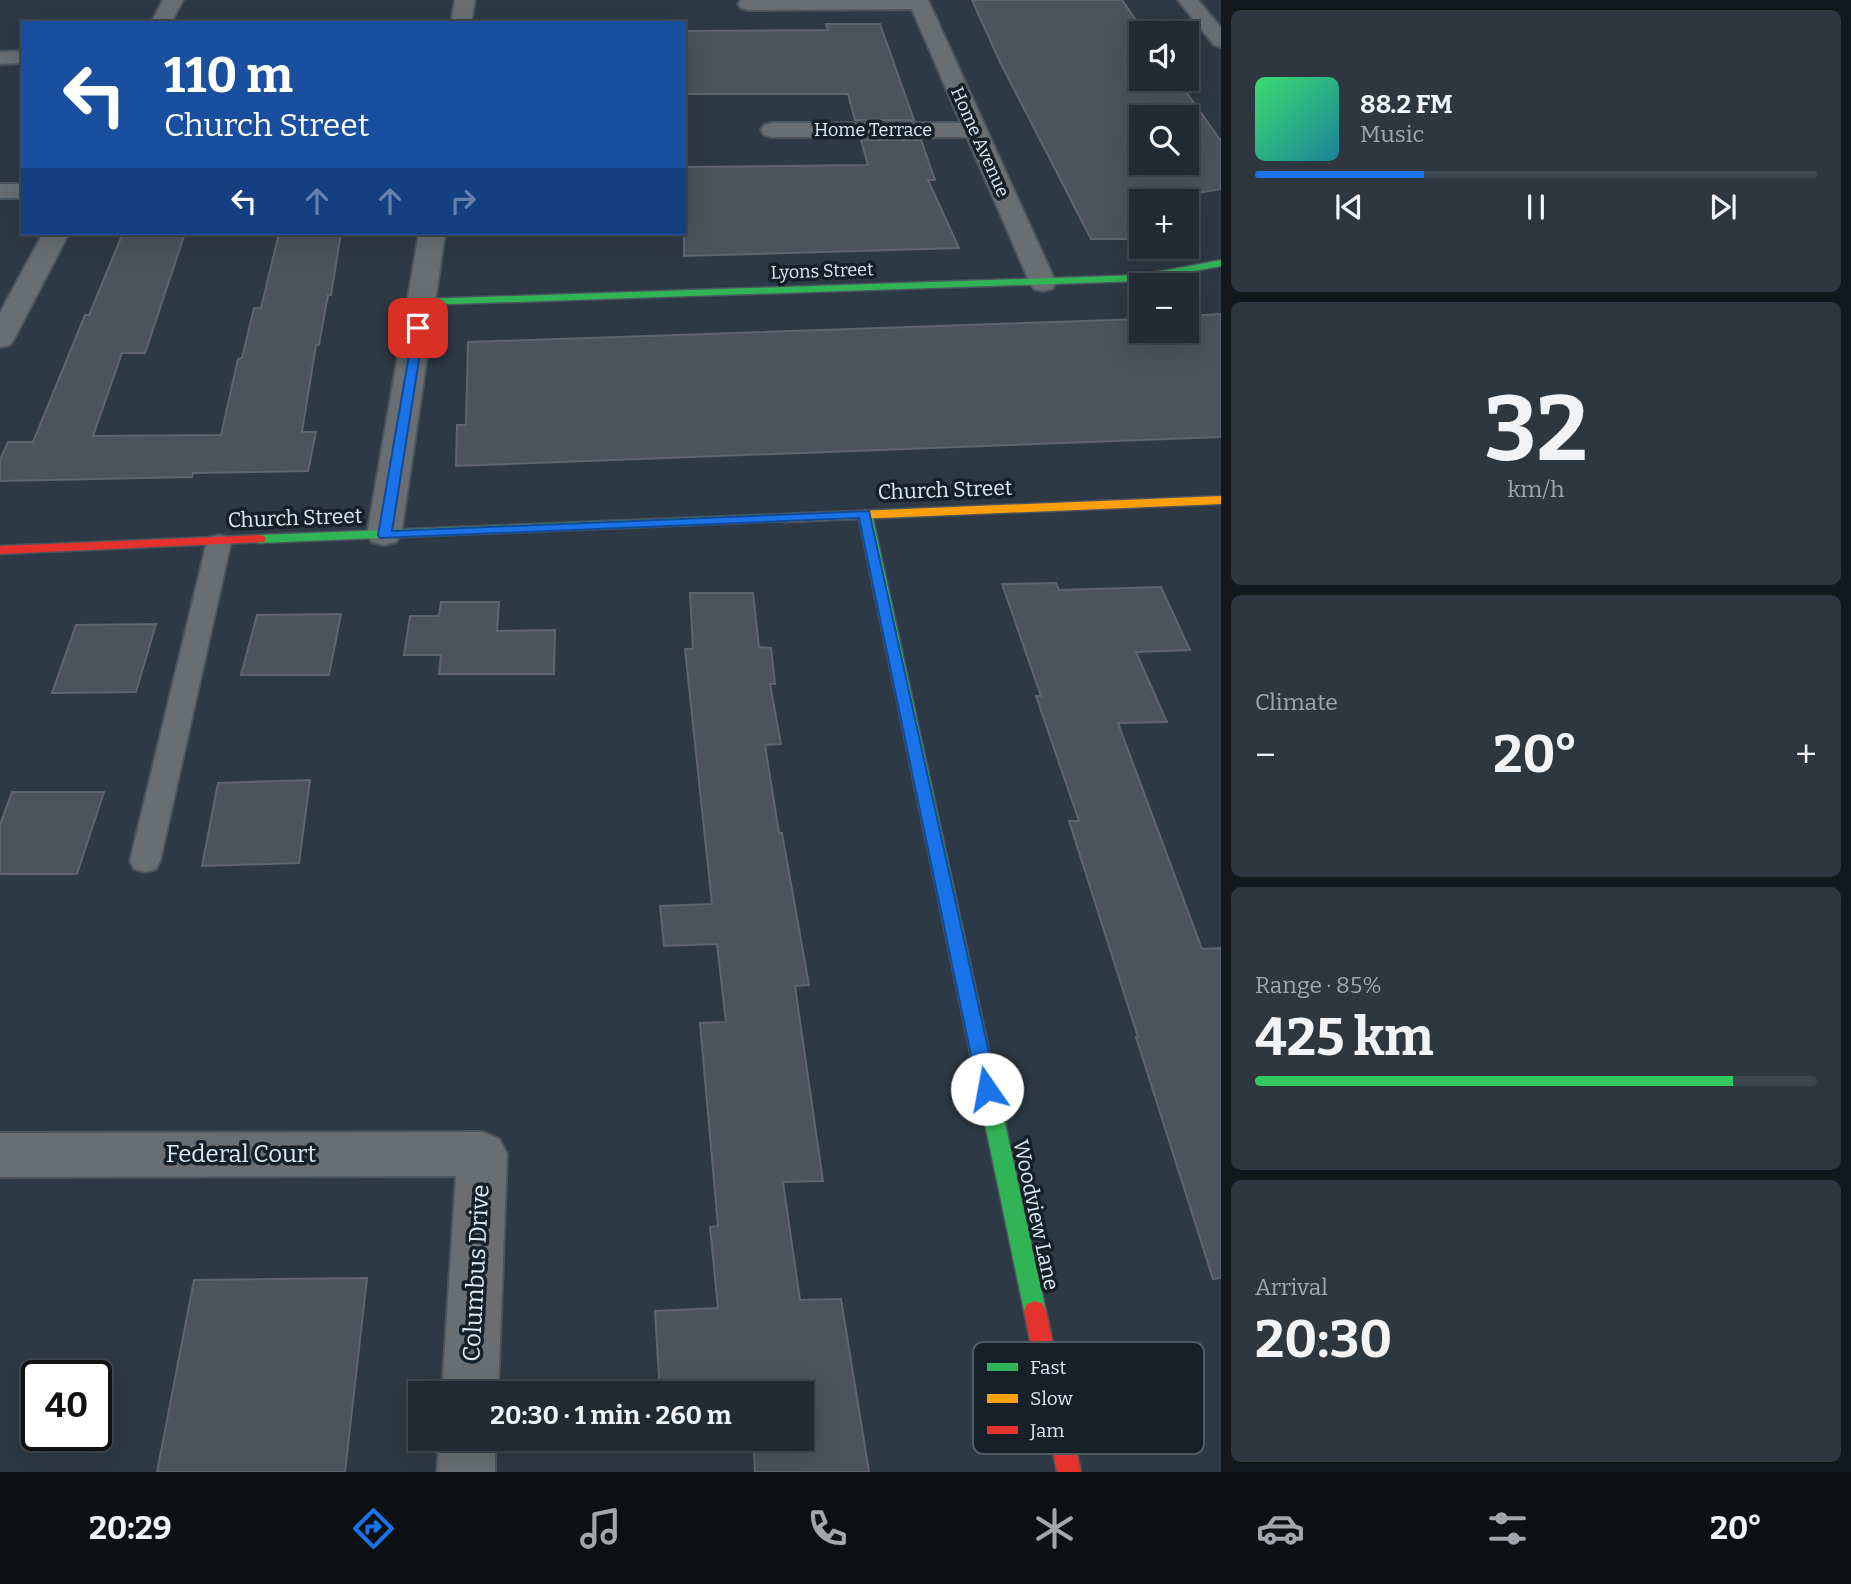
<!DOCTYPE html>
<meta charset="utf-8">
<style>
body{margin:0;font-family:Bitter,serif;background:#2e373f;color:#f1f3f6;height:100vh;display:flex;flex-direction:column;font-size:26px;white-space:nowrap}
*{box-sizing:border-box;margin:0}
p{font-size:23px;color:#a2a7ac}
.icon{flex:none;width:38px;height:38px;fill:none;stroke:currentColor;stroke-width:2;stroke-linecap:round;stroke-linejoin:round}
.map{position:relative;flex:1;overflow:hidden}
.details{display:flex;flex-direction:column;gap:10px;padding:10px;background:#13181c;width:630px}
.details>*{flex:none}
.hud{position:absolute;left:21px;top:21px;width:665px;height:214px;border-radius:0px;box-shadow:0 7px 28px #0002,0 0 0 2px #3f474e;background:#1a4fa0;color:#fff;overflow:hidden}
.buttons{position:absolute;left:1129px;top:21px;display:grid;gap:14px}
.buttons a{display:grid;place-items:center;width:70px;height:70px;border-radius:0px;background:#222b33;box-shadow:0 7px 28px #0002,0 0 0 2px #3f474e;font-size:35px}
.speed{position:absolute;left:21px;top:1360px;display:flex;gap:14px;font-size:35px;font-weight:700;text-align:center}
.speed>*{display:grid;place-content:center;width:91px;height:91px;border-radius:50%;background:#222b33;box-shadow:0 7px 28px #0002,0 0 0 2px #3f474e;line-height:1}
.speed .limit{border:4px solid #111;border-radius:10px;background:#fff;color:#111}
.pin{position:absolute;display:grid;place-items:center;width:60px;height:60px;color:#fff;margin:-30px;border-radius:14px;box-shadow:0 4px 10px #0006}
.me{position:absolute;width:77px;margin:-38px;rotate:348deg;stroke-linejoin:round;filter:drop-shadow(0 0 5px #0008)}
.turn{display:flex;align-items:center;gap:24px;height:147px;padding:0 28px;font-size:32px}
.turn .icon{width:91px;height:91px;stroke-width:2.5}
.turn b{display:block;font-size:49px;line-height:60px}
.lanes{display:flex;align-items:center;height:66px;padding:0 28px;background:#0003;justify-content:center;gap:35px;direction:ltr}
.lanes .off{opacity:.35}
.big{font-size:52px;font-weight:700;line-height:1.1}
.details .tile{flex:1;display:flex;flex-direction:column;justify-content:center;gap:10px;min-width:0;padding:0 24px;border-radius:10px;background:#2e373f}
.details .dial{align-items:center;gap:0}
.dial b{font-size:91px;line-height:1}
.song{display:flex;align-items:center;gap:21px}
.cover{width:84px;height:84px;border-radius:10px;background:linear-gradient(135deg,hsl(140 70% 55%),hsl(190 70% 35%))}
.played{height:7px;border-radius:4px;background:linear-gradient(90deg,#1a73e8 30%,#3f474e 30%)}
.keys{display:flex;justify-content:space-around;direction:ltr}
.heat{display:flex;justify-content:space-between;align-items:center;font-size:38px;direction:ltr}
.charge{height:10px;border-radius:5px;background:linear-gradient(90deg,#34c759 85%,#3f474e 0)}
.trip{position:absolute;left:408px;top:1381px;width:406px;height:70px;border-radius:0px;background:#222b33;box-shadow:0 7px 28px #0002,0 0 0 2px #3f474e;font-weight:700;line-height:70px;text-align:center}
.tabs{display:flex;height:112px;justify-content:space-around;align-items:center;background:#0e1114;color:#a2a7ac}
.tabs .icon{width:49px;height:49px}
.tabs .selected{color:#1a73e8}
.tabs b{font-size:32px;color:#f1f3f6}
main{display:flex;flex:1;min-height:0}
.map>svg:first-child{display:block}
.building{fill:#4b535d;stroke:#5e656f;stroke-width:2;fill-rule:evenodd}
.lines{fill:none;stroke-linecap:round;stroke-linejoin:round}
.lane-casing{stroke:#4b555f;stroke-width:4}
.street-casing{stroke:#4b555f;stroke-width:4}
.fast-casing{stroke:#4b555f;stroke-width:3}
.slow-casing{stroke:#4b555f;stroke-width:3}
.jam-casing{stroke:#4b555f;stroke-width:3}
.lane{fill:#686e71;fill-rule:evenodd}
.street{fill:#686e71;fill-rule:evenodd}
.fast{fill:#30b455;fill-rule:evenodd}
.slow{fill:#ff9f0a;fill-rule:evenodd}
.jam{fill:#e5322d;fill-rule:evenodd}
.route{fill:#1a73e8;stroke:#114b97;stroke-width:2}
.labels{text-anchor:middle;stroke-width:7;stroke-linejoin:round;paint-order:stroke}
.far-street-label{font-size:18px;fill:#dceaf6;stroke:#162029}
.street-label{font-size:21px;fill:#dceaf6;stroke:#162029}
.near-street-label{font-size:24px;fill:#dceaf6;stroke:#162029}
.key{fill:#162029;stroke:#515d66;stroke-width:2}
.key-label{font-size:19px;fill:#dceaf6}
</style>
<main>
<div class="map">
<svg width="1221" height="1472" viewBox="0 0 1221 1472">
<rect width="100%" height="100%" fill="#2d3944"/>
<g class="building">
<path d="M972,0H1122L1145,33H1141V79H1177L1221,141V189L1161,199H1141V202L1132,203L1141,218V239H1091L1000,62ZM1141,117H1186V163H1141Z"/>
<polygon points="826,24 880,24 914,120 855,120 848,94 684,94 684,31 828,30"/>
<polygon points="861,140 921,140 935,180 928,180 959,248 684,256 684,167 868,165"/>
<polygon points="123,233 185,233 145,353 122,353 93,436 221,435 238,359 242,358 254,308 261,308 279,233 341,233 331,295 328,295 319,345 316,345 302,432 316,432 308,471 193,473 192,477 0,481 0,460 8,442 33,442 85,315 89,315"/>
<polygon points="1221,314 1221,437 456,466 457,425 466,425 468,342 1141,319 1141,331 1186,331 1186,316"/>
<polygon points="1056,583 1059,590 1161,587 1190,650 1136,652 1167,722 1118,723 1202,949 1221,948 1221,1278 1213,1279 1136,1037 1138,1037 1069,821 1079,821 1036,696 1041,696 1002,584"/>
<polygon points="690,593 753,593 759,647 771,648 775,684 770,684 781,744 765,745 779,833 782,833 809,985 795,986 823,1181 783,1182 800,1300 841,1299 869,1472 755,1472 753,1438 802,1438 802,1393 660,1393 655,1311 718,1308 710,1227 718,1226 700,1023 726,1022 717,944 664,946 660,906 712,904 685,649 693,649"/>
<polygon points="441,602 499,602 497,631 555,630 554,674 439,674 441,655 404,655 410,616 439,616"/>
<polygon points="341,614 329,675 241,675 257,615"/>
<polygon points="156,624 136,692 52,693 76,625"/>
<polygon points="310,780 299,863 202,866 218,783"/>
<polygon points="12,792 104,792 77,874 0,874 0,825"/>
<polygon points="367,1278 345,1472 157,1472 194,1280"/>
</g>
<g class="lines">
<g class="lane-casing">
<polygon id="lane" points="219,535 228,537 231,542 160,861 156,869 145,872 134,869 130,861 207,542 210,537"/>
</g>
<g class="street-casing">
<g id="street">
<polygon points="163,0 183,0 171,23 151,23"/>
<polygon points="455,0 475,0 471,23 451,23"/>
<polygon points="741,0 928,0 1056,283 1052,289 1043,291 1034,289 1030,283 967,137 772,137 764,135 761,130 764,125 772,123 961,123 912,9 748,10 741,8 738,4"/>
<polygon points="1178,0 1198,0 1221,28 1221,47 1214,45"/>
<polygon points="23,51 23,63 0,64 0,52"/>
<rect x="0" y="184" width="23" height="14"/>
<polygon points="43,233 69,233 14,339 10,345 0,347 0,313"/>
<polygon points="419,233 445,233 401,535 396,542 384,545 372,542 367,535"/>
<polygon points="482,1132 499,1139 507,1154 498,1393 442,1393 456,1176 0,1177 0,1133"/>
<polygon points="439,1438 495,1438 495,1472 437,1472"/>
</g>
</g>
<g class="fast-casing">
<g id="fast">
<polygon points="1221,260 1221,266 1141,281 422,305 416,302 422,299 1141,275"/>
<polygon points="865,510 872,514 1046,1311 1043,1318 1035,1321 1027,1318 1024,1311 858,514"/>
<polygon points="784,514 789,515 791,518 789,521 259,543 252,539 259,535"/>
</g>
</g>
<g class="slow-casing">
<polygon id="slow" points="1221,496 1221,504 784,522 777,518 784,514"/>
</g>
<g class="jam-casing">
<g id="jam">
<polygon points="259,535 264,536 266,539 264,542 0,554 0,546"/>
<polygon points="1035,1301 1043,1304 1046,1311 1081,1472 1057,1472 1024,1311 1027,1304"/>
</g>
</g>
<use href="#lane" class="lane"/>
<use href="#street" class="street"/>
<use href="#fast" class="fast"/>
<use href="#slow" class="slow"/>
<use href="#jam" class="jam"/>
</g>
<polygon class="route" points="414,326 424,328 392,531 869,511 997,1089 994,1095 987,1097 980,1095 978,1089 859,518 380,538 378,535"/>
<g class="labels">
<g class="far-street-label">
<text x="873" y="136">Home Terrace</text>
<text transform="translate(980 142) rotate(66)" y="6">Home Avenue</text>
<text transform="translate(822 271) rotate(-2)" y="6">Lyons Street</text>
</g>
<g class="street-label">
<text transform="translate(945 490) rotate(-2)" y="7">Church Street</text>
<text transform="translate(295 518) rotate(-2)" y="7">Church Street</text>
<text transform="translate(1036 1215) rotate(78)" y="7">Woodview Lane</text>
</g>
<g class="near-street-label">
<text x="241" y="1162">Federal Court</text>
<text transform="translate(476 1273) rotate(-87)" y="8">Columbus Drive</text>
</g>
</g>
<rect x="973" y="1342" width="231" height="112" rx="10" class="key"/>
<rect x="987" y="1363" width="31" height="8" fill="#30b455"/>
<rect x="987" y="1394" width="31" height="9" fill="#ff9f0a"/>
<rect x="987" y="1426" width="31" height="8" fill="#e5322d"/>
<g class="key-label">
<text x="1030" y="1374">Fast</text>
<text x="1030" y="1405">Slow</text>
<text x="1030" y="1437">Jam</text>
</g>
</svg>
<div class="buttons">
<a><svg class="icon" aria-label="sound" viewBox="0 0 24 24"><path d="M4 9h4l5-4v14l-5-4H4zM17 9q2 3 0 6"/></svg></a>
<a><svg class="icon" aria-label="search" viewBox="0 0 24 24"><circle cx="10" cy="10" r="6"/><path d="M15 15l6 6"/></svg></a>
<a>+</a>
<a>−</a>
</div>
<div class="speed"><div class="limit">40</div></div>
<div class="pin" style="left:418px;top:328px;background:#d93025"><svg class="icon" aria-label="arrive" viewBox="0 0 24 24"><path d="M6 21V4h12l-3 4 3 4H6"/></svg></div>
<svg class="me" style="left:987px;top:1089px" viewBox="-20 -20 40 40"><circle r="19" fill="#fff"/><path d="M0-13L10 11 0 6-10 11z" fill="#1a73e8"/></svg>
<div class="trip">20:30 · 1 min · 260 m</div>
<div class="hud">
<div class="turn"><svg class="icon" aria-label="left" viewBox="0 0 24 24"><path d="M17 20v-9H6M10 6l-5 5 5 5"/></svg><div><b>110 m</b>Church Street</div></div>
<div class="lanes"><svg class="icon" aria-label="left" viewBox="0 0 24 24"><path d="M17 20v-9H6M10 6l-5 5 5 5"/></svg><svg class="icon off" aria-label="ahead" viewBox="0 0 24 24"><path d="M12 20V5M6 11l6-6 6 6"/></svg><svg class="icon off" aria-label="ahead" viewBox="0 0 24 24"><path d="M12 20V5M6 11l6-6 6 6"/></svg><svg class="icon off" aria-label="right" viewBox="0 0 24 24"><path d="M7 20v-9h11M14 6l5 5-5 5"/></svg></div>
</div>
</div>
<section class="details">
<div class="tile">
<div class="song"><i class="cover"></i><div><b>88.2 FM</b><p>Music</p></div></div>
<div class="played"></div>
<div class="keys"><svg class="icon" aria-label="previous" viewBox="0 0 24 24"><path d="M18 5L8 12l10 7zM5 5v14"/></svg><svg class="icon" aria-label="pause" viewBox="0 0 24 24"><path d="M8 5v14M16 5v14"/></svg><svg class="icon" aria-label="next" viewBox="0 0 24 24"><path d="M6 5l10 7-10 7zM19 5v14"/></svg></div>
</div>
<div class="tile dial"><b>32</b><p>km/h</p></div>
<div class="tile"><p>Climate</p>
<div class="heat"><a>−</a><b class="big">20°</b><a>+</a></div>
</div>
<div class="tile"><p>Range · 85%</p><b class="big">425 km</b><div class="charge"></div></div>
<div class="tile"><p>Arrival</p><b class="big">20:30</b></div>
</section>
</main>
<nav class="tabs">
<b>20:29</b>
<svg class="icon selected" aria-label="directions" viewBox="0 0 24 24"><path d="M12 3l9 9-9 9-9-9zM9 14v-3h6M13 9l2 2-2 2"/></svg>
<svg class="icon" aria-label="music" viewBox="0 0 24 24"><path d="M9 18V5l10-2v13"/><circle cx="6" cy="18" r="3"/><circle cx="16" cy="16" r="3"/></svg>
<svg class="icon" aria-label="phone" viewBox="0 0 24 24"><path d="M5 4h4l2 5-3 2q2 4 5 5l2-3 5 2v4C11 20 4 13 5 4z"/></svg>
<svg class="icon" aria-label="climate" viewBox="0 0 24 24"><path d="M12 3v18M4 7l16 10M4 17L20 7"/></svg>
<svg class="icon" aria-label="car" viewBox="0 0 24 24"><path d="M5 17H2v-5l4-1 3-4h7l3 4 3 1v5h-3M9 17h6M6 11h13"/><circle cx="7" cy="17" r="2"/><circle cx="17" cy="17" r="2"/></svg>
<svg class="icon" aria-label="filters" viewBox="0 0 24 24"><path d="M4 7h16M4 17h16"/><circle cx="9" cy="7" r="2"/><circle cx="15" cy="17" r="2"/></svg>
<b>20°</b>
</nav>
